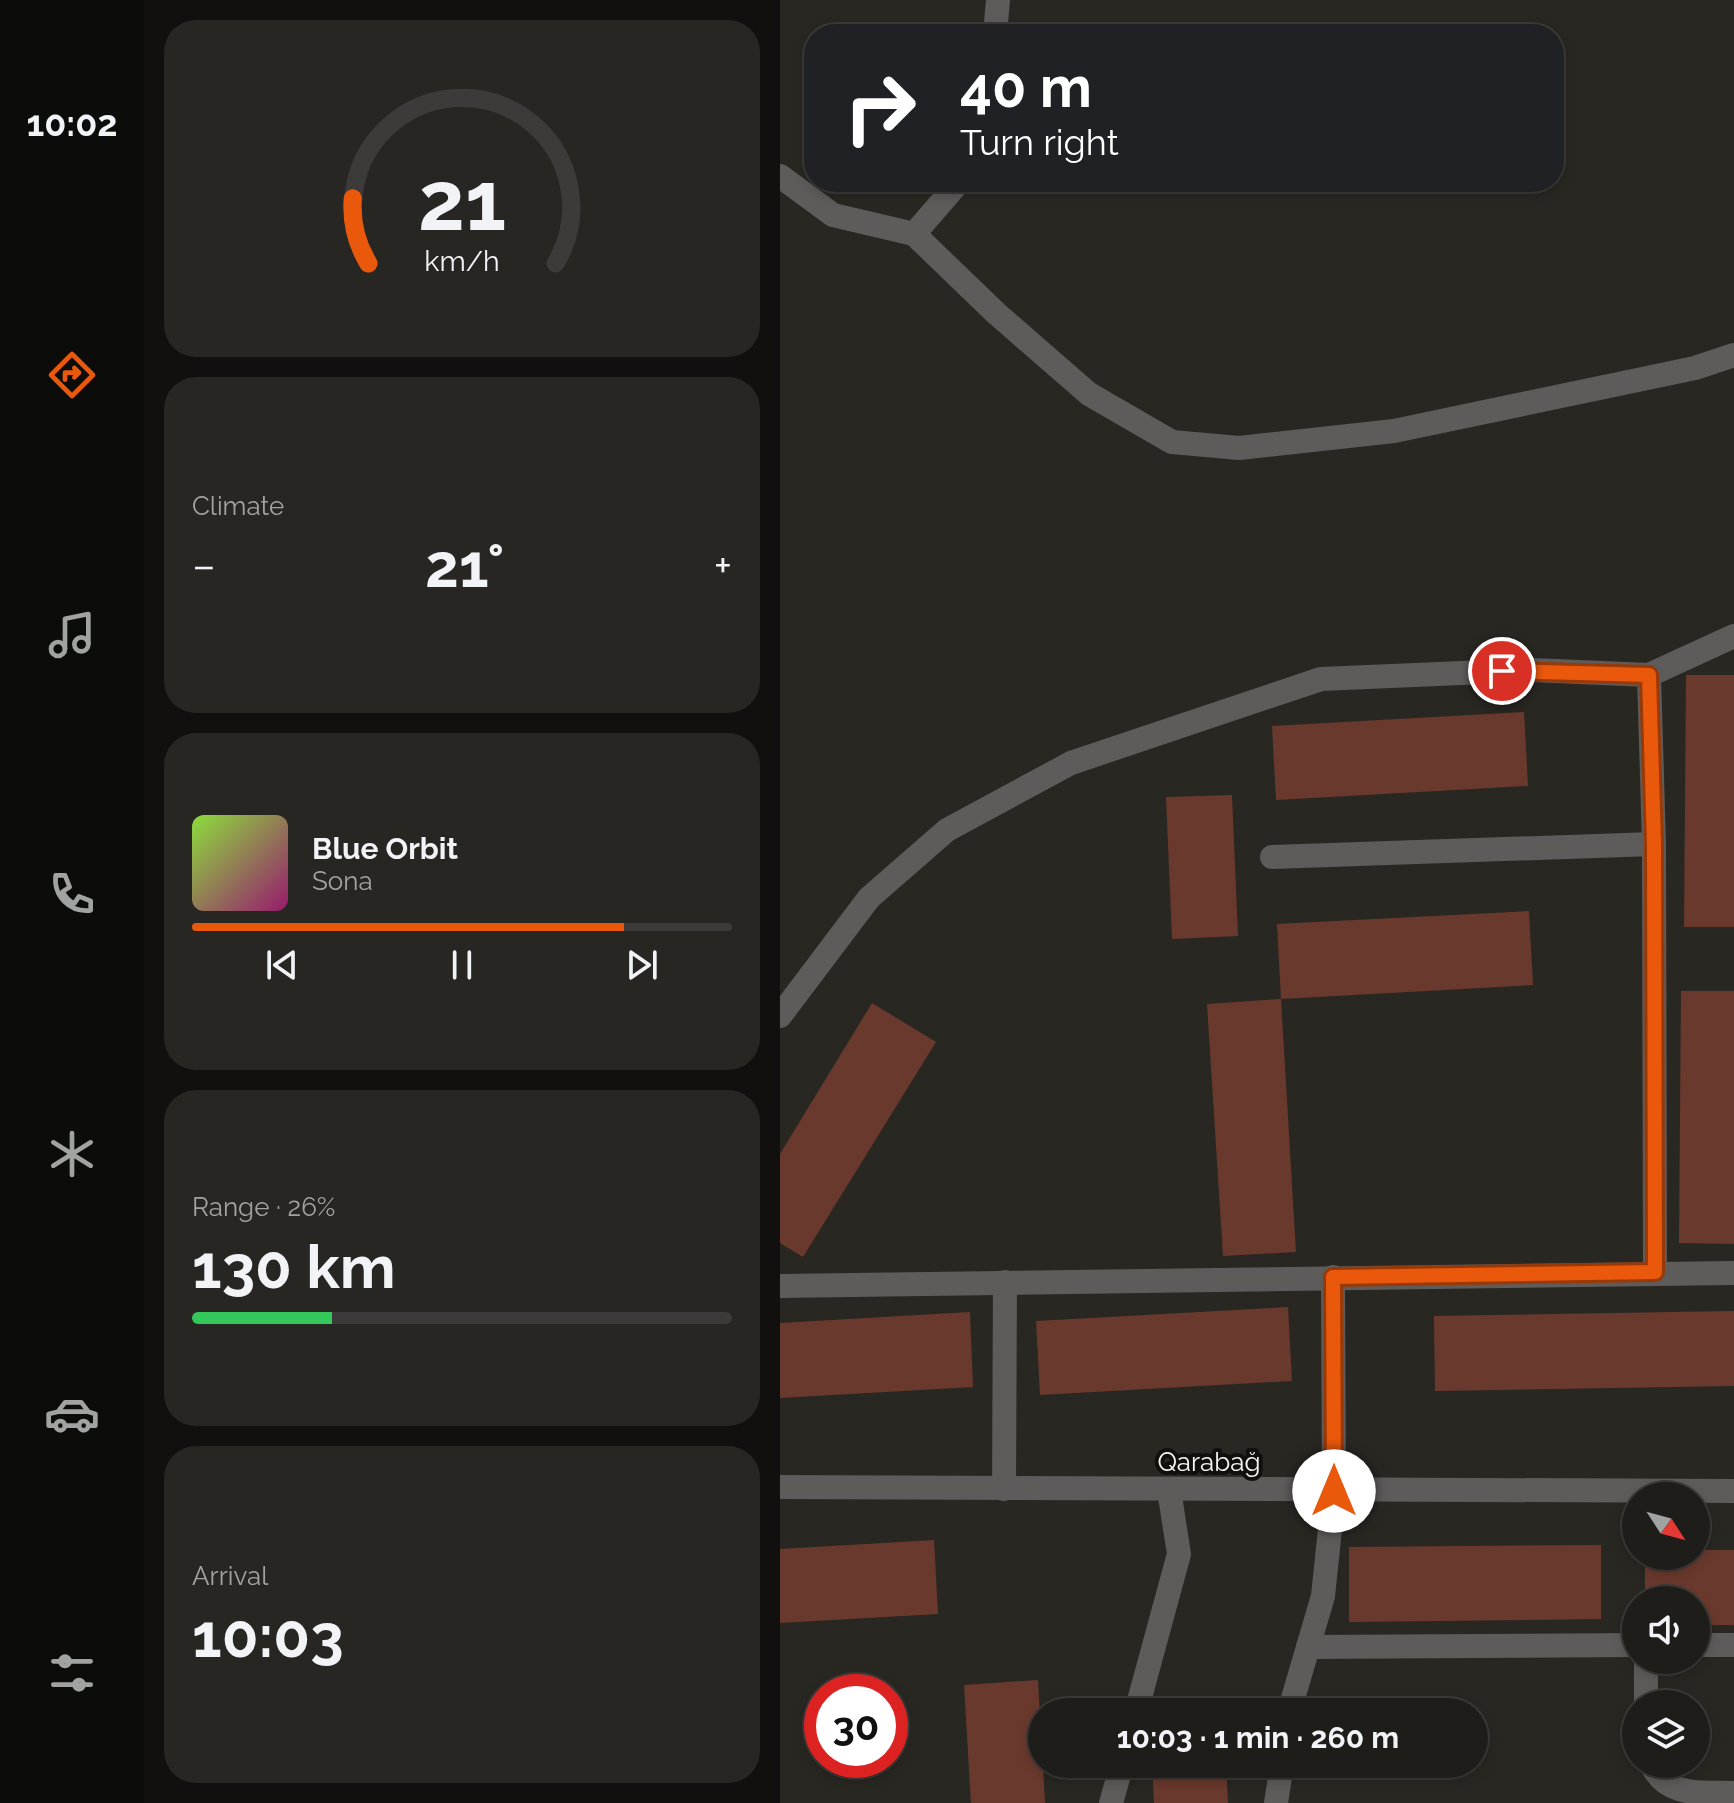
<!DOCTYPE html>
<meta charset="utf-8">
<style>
body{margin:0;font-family:Raleway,sans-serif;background:#272623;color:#f1f3f6;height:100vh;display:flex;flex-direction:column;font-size:30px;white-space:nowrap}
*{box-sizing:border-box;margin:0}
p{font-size:26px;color:#a1a2a2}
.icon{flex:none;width:44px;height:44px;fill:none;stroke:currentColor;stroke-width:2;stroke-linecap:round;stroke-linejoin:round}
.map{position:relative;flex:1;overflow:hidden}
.drawer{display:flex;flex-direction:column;gap:20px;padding:20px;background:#11100e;width:636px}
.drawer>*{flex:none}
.banner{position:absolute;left:24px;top:24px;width:760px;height:168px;border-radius:32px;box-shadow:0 4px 12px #0003,0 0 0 2px #3c3b39;background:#202124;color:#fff;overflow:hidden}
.needle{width:52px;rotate:126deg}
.controls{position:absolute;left:842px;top:1482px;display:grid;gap:16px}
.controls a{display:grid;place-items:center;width:88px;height:88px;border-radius:50%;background:#1f1d1a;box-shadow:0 4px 12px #0003,0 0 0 2px #3c3b39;font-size:40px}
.speed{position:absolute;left:24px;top:1674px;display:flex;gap:16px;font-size:40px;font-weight:700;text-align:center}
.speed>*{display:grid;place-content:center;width:104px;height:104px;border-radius:50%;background:#1f1d1a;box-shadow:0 4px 12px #0003,0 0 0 2px #3c3b39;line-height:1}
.speed .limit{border:12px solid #d22;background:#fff;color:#111}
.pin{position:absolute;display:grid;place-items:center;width:68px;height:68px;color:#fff;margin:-34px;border:4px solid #fff;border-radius:50%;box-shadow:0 2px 8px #0007}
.me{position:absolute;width:88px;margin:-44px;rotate:0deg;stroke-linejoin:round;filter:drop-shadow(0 0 6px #0008)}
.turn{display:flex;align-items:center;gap:28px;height:168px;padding:0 24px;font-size:36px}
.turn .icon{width:104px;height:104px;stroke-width:2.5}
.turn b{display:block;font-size:56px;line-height:68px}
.big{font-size:60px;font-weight:700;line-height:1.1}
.drawer .tile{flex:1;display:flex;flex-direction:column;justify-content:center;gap:12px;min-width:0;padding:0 28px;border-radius:32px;background:#272623}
.drawer .dial{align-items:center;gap:0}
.dial svg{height:208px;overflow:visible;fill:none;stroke:#3c3b39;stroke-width:7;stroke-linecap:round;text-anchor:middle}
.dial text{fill:#f1f3f6;stroke:none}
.song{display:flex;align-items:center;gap:24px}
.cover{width:96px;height:96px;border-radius:12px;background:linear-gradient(135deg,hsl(90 70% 55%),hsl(320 70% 35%))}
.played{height:8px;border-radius:4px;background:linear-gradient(90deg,#ea580c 80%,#3c3b39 80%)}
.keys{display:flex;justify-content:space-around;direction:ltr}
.heat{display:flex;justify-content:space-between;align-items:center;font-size:44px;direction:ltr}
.charge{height:12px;border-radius:6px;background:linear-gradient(90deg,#34c759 26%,#3c3b39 0)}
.trip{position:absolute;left:248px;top:1698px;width:460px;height:80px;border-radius:40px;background:#1f1d1a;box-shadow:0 4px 12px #0003,0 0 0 2px #3c3b39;font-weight:700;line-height:80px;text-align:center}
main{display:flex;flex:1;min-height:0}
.tabs{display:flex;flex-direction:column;width:144px;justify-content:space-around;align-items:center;background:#0c0c0a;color:#a1a2a2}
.tabs .icon{width:56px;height:56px}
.tabs .active{color:#ea580c}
.tabs b{font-size:36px;color:#f1f3f6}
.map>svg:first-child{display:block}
.building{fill:#6a392e}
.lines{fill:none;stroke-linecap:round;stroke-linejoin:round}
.minor{stroke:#5e5b5b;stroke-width:24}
.route-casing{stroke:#983908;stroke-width:20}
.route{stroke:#ea580c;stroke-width:14}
.labels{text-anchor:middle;stroke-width:8;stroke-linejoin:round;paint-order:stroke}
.street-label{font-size:26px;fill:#f6f5f1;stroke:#11100e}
</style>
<main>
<nav class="tabs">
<b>10:02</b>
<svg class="icon active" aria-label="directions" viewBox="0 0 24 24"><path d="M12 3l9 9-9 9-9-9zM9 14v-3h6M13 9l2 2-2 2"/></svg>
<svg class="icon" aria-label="music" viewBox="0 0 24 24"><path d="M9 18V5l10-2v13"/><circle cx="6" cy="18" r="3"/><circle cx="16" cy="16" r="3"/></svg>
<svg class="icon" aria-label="phone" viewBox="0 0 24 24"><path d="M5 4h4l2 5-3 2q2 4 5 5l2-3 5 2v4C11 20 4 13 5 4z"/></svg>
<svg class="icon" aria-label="climate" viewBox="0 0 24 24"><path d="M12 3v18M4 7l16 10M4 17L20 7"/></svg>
<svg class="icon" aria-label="car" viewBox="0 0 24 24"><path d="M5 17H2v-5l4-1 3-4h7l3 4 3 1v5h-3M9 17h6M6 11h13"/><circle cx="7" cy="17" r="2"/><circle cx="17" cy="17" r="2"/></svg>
<svg class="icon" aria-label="filters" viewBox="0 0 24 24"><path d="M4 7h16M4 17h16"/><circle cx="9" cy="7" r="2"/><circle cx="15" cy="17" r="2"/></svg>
</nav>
<section class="drawer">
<div class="tile dial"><svg viewBox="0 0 100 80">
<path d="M14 69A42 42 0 1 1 86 69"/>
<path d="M14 69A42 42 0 0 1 8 44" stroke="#ea580c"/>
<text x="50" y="56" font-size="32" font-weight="700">21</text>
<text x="50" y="72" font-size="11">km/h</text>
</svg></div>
<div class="tile"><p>Climate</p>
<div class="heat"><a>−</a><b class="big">21°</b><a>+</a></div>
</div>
<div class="tile">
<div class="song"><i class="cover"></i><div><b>Blue Orbit</b><p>Sona</p></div></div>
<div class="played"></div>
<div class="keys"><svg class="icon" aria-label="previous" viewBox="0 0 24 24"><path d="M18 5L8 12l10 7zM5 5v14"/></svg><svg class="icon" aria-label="pause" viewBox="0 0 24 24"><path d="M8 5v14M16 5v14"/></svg><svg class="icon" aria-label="next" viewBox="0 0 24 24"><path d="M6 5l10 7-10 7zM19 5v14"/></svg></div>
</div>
<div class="tile"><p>Range · 26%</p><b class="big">130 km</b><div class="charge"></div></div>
<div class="tile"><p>Arrival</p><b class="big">10:03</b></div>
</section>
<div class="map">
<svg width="954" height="1803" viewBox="0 0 954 1803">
<rect width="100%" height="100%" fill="#292722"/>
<g class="building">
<polygon points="906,675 954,675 954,927 904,927"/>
<polygon points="744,712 748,786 496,800 492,726"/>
<polygon points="452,795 458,936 392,939 386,797"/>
<polygon points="749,911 753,985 501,999 497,924"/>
<polygon points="901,991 954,991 954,1244 899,1243"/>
<polygon points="501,999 516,1252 443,1256 427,1004"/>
<polygon points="92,1003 156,1042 23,1257 0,1243 0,1154"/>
<polygon points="508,1307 512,1381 260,1395 256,1321"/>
<polygon points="954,1311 954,1386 655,1391 654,1316"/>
<polygon points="190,1312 193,1387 0,1398 0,1323"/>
<polygon points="154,1540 158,1614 0,1623 0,1549"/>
<polygon points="821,1545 821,1619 569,1622 569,1547"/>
<polygon points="916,1550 954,1550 954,1625 916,1625 916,1600 865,1600 865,1556 916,1556"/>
<polygon points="258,1680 265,1803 191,1803 184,1685"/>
<polygon points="372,1764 446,1764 448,1803 374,1803"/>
</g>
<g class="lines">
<g class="minor">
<polyline points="215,34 218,0"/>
<polyline points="0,176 53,215 134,234 217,314 309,394 392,442 459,448 614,431 915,368 954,355"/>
<polyline points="134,234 179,182"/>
<polyline points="869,675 954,636"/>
<polyline points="492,857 874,844"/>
<polyline points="0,1016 89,898 167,830 291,763 541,679 752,670 869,675 874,844 875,1272"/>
<polyline points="0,1286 954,1273"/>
<polyline points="0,1487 954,1491"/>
<polyline points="224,1489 225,1282"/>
<polyline points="916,1645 954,1645"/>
<polyline points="528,1647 856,1645"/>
<polyline points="866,1704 866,1660"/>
<polyline points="356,1712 399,1554 389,1490"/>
<polyline points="509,1712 543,1596 554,1491 553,1277"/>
<path d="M871,1764C887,1798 921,1792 954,1793"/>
<polyline points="331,1803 342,1764"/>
<polyline points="496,1803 502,1764"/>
</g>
</g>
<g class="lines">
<g class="route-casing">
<polyline id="route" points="554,1491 553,1277 875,1272 874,844 869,675 722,671"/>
</g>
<use href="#route" class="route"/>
</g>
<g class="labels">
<g class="street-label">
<text x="429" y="1471">Qarabağ</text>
</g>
</g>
</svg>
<div class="controls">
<a><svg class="needle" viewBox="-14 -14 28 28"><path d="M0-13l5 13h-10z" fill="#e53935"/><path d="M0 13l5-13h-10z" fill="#a1a2a2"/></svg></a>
<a><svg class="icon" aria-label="sound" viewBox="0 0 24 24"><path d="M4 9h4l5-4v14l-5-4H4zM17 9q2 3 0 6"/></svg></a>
<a><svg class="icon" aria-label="layers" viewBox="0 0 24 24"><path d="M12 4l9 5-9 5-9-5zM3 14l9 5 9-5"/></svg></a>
</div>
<div class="speed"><div class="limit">30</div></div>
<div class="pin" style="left:722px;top:671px;background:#d93025"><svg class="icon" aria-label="arrive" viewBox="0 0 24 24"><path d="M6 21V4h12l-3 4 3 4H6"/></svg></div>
<svg class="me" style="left:554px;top:1491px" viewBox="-20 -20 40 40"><circle r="19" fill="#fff"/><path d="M0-13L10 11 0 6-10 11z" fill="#ea580c"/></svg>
<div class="trip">10:03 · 1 min · 260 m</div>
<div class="banner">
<div class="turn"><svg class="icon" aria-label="right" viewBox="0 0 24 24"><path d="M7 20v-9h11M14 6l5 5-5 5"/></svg><div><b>40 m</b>Turn right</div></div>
</div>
</div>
</main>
